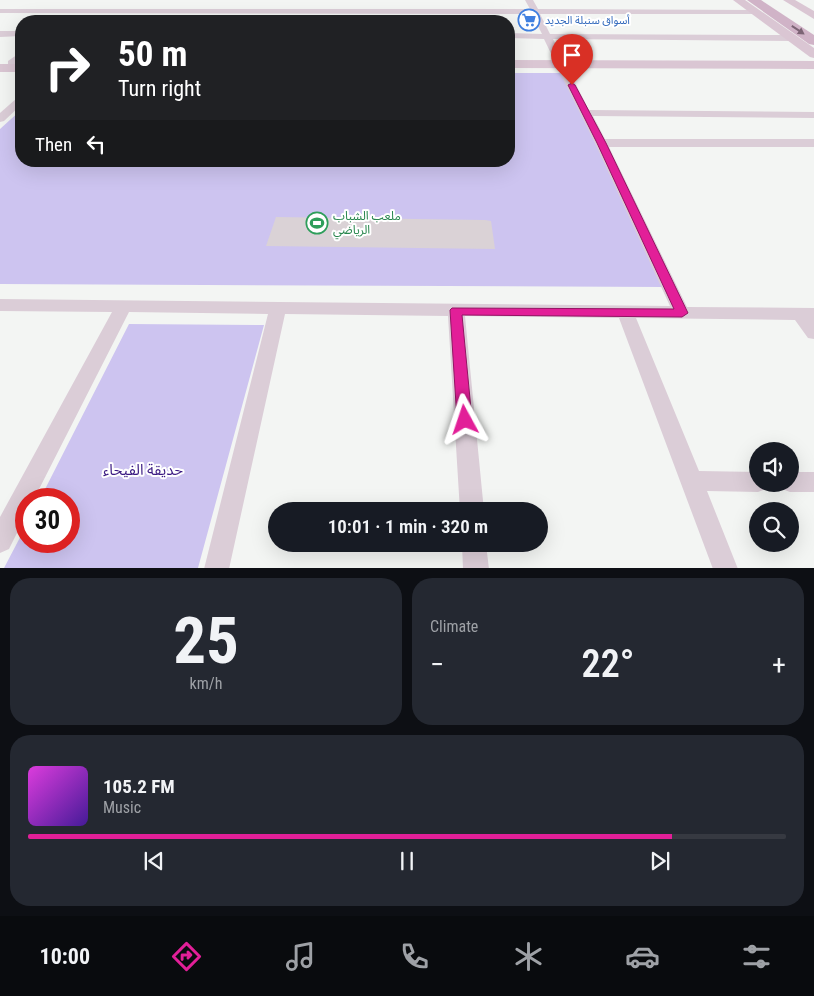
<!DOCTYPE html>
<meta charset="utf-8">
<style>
body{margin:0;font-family:"Roboto Condensed","Noto Sans Arabic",sans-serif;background:#242831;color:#f1f3f6;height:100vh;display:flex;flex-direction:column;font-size:19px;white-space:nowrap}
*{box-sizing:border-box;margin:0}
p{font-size:16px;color:#9ea1a6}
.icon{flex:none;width:28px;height:28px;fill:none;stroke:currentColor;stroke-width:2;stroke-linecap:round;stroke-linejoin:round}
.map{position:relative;height:568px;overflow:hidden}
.drawer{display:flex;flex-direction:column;gap:10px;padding:10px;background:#0d0f14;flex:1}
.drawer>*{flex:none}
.top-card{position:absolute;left:15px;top:15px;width:500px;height:152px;border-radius:20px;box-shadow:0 5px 20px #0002;background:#202124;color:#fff;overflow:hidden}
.fabs{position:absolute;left:749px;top:442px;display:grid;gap:10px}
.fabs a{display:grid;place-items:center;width:50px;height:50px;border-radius:50%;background:#171b24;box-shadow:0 5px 20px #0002;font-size:25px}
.speed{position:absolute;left:15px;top:488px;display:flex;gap:10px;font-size:25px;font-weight:700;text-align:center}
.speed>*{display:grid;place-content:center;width:65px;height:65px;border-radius:50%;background:#171b24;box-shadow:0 5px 20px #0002;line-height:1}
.speed .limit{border:8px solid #d22;background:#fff;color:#111}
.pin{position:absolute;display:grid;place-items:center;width:42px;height:42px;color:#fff;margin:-51px -21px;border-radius:50% 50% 50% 0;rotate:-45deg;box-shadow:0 0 5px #0007}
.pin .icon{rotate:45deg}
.me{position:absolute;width:55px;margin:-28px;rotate:355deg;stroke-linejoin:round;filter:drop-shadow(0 0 4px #0008)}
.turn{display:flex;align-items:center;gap:18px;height:105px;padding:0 20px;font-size:22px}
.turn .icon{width:65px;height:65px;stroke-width:2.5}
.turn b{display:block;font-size:35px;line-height:42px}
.then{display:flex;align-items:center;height:48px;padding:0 20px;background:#0003;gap:10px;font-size:19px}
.big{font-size:38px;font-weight:600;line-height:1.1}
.drawer .card{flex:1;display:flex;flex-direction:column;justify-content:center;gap:8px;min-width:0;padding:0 18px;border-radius:20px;background:#242831}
.drawer .dial{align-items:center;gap:0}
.dial b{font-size:65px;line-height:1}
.song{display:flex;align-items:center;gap:15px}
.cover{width:60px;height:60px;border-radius:8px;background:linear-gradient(135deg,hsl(300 70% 55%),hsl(260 70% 35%))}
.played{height:5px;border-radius:2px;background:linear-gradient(90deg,#e21f98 85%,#363941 85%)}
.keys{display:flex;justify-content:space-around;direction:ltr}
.heat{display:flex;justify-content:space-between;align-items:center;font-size:28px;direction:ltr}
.drawer .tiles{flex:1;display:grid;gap:10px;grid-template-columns:1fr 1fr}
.card:last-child{grid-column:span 2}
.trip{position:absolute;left:268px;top:502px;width:280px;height:50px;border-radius:25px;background:#171b24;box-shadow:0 5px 20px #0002;font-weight:600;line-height:50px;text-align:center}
.menu{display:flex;height:80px;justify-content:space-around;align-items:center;background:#090b0e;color:#9ea1a6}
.menu .icon{width:35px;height:35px}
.menu .active{color:#e21f98}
.menu b{font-size:22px;color:#f1f3f6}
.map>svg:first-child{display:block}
.green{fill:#cdc4f0}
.building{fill:#dad2d6}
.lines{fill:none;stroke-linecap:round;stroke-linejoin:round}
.street{fill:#dbcdd7;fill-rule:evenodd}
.secondary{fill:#dac6d3;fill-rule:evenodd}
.primary{fill:#d0b3c7;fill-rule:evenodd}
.oneway{fill:#7c6475}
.route{fill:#e21f98;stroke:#931463}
.labels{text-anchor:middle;stroke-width:4;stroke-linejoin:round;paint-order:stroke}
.far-shop-label{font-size:11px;fill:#366cbe;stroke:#fff;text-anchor:start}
.leisure-label{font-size:12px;fill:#27864d;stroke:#fff;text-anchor:start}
.near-park-label{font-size:15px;fill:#3b1a82;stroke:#fff}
</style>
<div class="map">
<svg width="814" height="569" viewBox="0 0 814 569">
<rect width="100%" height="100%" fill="#f3f5f3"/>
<g class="green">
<polygon points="509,73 562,73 664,287 0,284 0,129 21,110 21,161 509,161"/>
<polygon points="129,324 264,325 198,568 4,568 26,526 26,541 69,541 69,499 40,499"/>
</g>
<polygon class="building" points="276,217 485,220 491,221 495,249 266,246"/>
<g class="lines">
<g class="street">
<polygon points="525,0 533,0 538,9 755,10 759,12 755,14 540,14 550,34 791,35 795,38 791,41 553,39 566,64 561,67 556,64 544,39 509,38 509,33 542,34 532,14 0,13 0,9 530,9"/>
<polygon points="0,31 21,31 21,36 0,37"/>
<polygon points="21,52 21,59 14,65 8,65 8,61"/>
<polygon points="564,68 569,71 589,110 814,112 814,118 593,116 605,139 814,139 814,147 609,147 687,307 814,308 814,339 808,338 795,320 636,318 699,471 758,472 758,484 768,484 766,489 758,492 707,491 738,569 713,569 619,318 465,316 484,511 460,511 448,316 285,314 229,569 204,569 268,314 129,312 34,499 26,499 26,515 9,549 0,553 0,517 112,312 0,311 0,299 670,306 595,143 559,71"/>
<polygon points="21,97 21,105 4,121 0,122 0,113 17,98"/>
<polygon points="790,472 814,472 814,492 790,492 782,489 780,484 790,484"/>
<polygon points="462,544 486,544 489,569 463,569"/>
</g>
<g class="secondary">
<polygon points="733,0 745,0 814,48 814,58 810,57"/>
<polygon points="783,0 795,0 814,11 814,19"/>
<polygon points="509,60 814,61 814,69 509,68"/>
<rect x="0" y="64" width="21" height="8"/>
</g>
<polygon class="primary" points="747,0 761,0 814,35 814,45 809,44"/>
</g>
<defs><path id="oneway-solid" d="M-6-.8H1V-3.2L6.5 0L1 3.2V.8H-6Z" transform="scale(1.25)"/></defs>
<use class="oneway" href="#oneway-solid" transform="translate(798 30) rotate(34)"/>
<polygon class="route" points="572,83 575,85 606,143 688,313 682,317 462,315 472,420 470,424 465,426 460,424 457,420 450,310 452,308 674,309 597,143 568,85"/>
<defs>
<g id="supermarket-ring" transform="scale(1.125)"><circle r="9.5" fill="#fff" stroke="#3f7fe0" stroke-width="1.5"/><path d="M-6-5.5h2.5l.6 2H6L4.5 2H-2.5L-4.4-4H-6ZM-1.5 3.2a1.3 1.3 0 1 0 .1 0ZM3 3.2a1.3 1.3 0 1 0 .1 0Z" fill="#3f7fe0"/></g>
<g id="stadium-ring" transform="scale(1.125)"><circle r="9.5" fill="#fff" stroke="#2e9e5b" stroke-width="1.5"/><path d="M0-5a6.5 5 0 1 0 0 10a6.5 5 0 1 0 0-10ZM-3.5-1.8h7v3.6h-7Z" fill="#2e9e5b"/></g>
</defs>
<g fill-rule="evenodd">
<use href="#supermarket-ring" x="529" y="20"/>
<use href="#stadium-ring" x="317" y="223"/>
</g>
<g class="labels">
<g class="far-shop-label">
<text x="545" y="24">أسواق سنبلة الجديد</text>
</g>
<g class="leisure-label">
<text x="333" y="220">ملعب الشباب<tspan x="333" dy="14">الرياضي</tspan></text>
</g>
<g class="near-park-label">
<text x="143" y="475">حديقة الفيحاء</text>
</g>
</g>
</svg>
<div class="fabs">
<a><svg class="icon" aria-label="sound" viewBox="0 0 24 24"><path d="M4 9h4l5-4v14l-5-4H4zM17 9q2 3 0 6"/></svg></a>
<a><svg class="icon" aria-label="search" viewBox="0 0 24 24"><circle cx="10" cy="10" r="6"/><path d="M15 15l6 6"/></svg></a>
</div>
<div class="speed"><div class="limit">30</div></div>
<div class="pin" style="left:572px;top:85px;background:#d93025"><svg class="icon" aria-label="arrive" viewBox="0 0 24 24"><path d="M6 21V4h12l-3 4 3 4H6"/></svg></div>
<svg class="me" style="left:465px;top:420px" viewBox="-20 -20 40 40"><path d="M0-17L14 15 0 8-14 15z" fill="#e21f98" stroke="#fff" stroke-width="4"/></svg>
<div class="trip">10:01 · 1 min · 320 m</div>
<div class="top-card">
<div class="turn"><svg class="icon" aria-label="right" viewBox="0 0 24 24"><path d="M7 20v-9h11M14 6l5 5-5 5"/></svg><div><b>50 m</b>Turn right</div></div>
<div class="then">Then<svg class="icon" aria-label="left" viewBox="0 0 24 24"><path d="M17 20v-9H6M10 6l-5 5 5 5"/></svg></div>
</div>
</div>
<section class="drawer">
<div class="tiles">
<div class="card dial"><b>25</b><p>km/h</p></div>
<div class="card"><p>Climate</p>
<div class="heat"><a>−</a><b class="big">22°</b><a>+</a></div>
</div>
<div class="card">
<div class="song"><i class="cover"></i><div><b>105.2 FM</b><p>Music</p></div></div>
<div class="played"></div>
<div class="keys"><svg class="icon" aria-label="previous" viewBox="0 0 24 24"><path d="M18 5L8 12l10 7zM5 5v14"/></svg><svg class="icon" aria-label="pause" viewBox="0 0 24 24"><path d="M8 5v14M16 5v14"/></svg><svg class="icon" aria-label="next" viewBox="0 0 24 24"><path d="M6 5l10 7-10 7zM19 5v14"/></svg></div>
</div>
</div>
</section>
<nav class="menu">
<b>10:00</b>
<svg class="icon active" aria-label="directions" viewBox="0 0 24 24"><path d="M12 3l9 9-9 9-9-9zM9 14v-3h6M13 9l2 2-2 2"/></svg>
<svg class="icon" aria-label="music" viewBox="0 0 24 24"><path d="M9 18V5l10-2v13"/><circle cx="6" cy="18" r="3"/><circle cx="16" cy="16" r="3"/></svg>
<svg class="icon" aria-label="phone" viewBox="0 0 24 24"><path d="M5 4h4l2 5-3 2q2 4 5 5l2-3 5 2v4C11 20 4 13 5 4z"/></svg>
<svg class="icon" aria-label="climate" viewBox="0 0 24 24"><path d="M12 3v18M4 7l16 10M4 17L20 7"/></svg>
<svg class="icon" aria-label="car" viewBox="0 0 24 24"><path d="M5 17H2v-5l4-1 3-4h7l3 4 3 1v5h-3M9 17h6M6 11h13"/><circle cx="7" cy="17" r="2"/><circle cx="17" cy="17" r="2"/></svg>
<svg class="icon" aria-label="filters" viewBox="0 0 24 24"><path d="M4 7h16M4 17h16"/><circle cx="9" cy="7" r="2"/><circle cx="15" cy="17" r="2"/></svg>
</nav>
